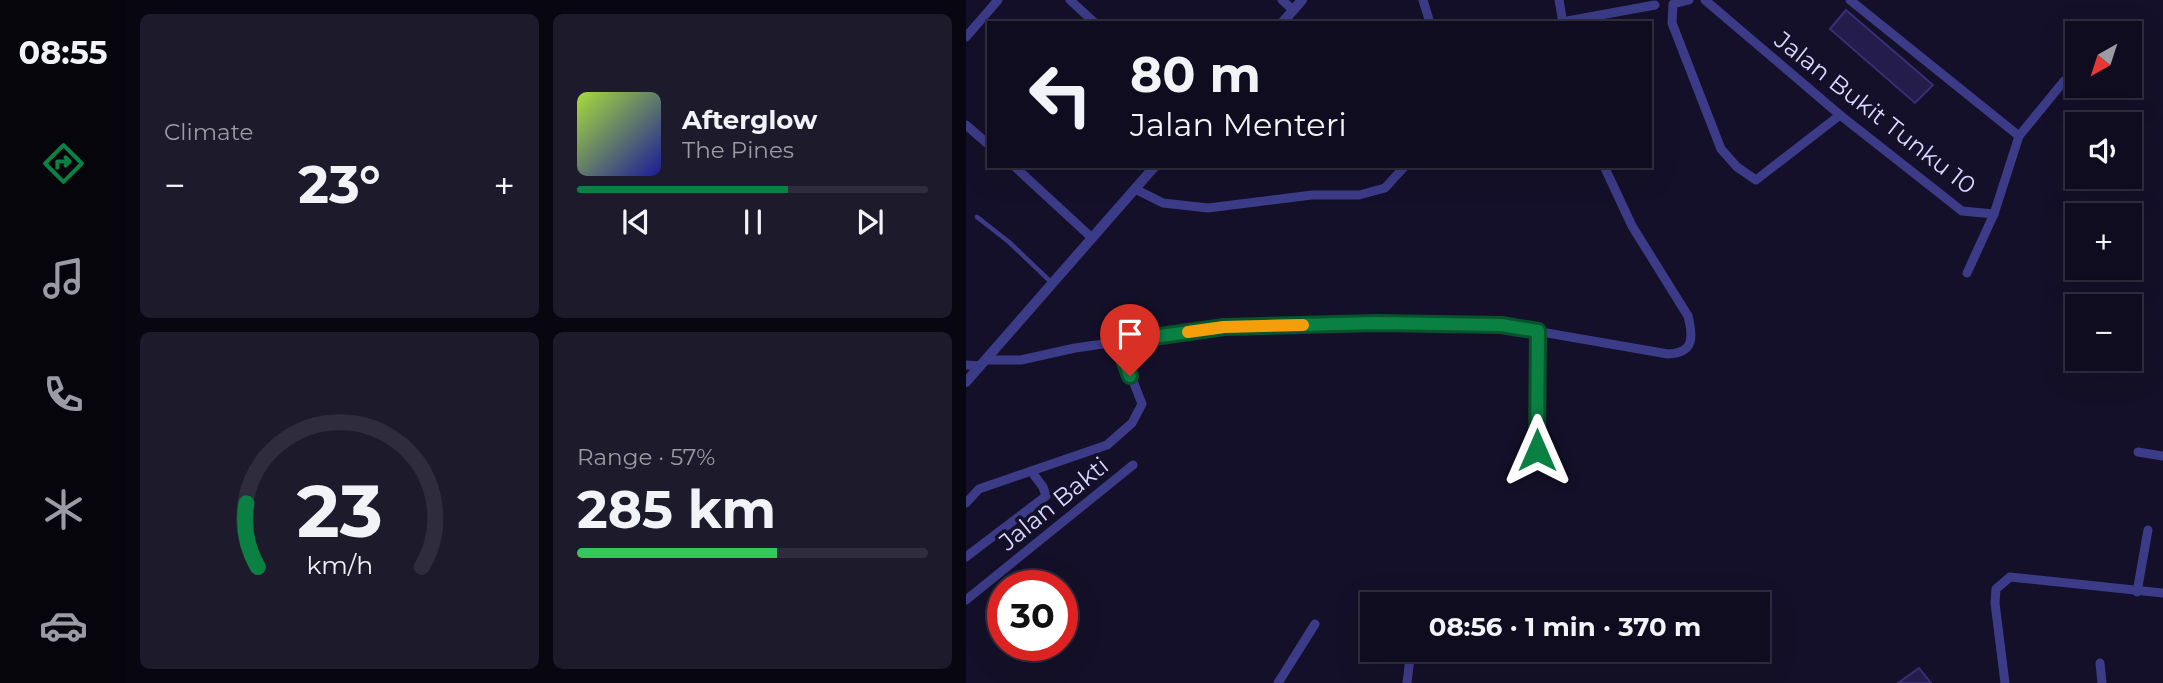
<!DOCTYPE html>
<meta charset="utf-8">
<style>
body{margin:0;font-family:Montserrat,sans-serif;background:#1d1a2c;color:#f1f3f6;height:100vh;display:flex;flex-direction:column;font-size:26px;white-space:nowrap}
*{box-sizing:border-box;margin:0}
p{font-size:23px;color:#9b9ba4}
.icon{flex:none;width:38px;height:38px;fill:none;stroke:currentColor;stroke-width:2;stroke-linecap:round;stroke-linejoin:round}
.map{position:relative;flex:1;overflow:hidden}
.sheet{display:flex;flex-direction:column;gap:14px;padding:14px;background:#080711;width:840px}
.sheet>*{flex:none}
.guide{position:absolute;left:21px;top:21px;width:665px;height:147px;border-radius:0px;box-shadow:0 7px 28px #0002,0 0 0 2px #2f2c3d;background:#0f0c1f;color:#f1f3f6;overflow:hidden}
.needle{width:46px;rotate:219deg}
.fabs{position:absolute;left:1099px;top:21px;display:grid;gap:14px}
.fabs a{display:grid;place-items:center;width:77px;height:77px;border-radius:0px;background:#0f0c1f;box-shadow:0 7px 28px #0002,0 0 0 2px #2f2c3d;font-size:35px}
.speed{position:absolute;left:21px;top:570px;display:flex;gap:14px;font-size:35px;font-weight:700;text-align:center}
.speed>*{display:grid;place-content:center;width:91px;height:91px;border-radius:50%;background:#0f0c1f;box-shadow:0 7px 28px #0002,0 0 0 2px #2f2c3d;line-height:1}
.speed .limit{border:10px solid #d22;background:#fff;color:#111}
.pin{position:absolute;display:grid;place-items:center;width:60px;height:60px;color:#fff;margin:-72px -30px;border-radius:50% 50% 50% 0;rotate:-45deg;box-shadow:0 0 7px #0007}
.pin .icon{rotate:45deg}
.me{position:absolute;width:77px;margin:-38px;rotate:0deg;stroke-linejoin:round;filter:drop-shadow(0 0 5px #0008)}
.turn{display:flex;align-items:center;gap:24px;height:147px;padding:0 28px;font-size:32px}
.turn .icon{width:91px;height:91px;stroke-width:2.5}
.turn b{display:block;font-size:49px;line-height:60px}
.big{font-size:52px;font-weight:700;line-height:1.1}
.sheet .tile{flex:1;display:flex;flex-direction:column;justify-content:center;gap:10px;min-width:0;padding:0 24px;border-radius:10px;background:#1d1a2c}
.sheet .dial{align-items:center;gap:0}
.dial svg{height:182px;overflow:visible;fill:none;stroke:#2f2c3d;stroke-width:7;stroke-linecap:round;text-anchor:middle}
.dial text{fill:#f1f3f6;stroke:none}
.song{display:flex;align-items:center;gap:21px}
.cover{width:84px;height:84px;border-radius:10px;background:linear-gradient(135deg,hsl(80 70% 55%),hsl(240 70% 35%))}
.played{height:7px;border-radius:4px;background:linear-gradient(90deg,#0b8043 60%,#2f2c3d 60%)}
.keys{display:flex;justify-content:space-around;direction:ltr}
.heat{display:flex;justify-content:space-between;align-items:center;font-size:38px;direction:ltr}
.charge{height:10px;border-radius:5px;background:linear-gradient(90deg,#34c759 57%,#2f2c3d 0)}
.sheet .tiles{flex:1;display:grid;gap:14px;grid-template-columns:repeat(2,1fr)}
.trip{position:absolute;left:394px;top:592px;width:410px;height:70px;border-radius:0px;background:#0f0c1f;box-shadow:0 7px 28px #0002,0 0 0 2px #2f2c3d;font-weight:700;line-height:70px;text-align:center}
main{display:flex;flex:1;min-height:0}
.menu{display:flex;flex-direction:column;width:126px;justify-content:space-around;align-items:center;background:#06050c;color:#9b9ba4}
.menu .icon{width:49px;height:49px}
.menu .current{color:#0b8043}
.menu b{font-size:32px;color:#f1f3f6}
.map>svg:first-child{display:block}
.building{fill:#241c4a;stroke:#3a2e76;stroke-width:2}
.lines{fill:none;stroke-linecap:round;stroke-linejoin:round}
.service{stroke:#3c3b88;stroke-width:4.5}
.minor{stroke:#3c3b88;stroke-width:9}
.tertiary{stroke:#3c3b88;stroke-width:10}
.route-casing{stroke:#07532c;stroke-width:18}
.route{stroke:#0b8043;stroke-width:12}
.slow{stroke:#f59e0b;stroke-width:12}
.labels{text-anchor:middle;stroke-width:7;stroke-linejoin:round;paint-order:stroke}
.street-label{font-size:24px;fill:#dbd8ff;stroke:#141029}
</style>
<main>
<nav class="menu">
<b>08:55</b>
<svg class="icon current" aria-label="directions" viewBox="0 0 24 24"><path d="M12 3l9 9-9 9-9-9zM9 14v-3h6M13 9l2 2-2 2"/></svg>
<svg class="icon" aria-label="music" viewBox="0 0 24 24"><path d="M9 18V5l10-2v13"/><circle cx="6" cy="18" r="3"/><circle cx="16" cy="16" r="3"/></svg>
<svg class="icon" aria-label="phone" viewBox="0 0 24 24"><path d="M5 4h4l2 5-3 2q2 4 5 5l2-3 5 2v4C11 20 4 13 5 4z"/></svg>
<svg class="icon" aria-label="climate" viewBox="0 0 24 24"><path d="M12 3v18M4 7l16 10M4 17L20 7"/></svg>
<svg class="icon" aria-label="car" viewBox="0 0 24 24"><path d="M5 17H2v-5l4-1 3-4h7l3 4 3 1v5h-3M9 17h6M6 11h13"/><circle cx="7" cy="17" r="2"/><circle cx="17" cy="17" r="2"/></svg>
</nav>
<section class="sheet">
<div class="tiles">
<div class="tile"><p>Climate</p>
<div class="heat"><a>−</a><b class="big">23°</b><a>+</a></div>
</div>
<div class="tile">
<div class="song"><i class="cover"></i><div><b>Afterglow</b><p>The Pines</p></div></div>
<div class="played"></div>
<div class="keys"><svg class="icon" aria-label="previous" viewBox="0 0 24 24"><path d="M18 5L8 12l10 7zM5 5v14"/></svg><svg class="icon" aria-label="pause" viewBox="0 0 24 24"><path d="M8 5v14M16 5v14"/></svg><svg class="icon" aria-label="next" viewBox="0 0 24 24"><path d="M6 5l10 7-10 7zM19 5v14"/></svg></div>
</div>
<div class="tile dial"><svg viewBox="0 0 100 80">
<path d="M14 69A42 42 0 1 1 86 69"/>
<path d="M14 69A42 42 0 0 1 9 41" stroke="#0b8043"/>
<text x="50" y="56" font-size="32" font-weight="700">23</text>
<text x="50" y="72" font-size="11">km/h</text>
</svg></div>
<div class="tile"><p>Range · 57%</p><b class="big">285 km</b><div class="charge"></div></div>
</div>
</section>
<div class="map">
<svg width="1197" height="683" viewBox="0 0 1197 683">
<rect width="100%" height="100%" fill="#141029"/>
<g class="building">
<polygon points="880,10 967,85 949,103 864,29"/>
<polygon points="953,668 965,683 932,683"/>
</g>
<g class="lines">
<polyline class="service" points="11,217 43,242 86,283"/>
<g class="minor">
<polyline points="104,0 129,23"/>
<polyline points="316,0 327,10"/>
<polyline points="457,0 464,23"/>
<polyline points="593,0 597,23"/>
<polyline points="723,0 707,4 706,23 755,149 771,167 790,180 874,115"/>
<polyline points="739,0 874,115 996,211 1028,214"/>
<polyline points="884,0 1053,136"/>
<polyline points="596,22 689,5"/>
<polyline points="0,37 32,0"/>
<polyline points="0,125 23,145"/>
<polyline points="48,166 126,238"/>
<polyline points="169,189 197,203 242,208 346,195 393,195 419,188 439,166"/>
<polyline points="1001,273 1028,214 1053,136 1098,81"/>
<path d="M20,360H55L109,348L258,327L411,323L535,325L702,354C729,353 727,336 722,316L666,226L638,166"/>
<polyline points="0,365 14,366"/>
<polyline points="571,450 572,331"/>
<polyline points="1172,452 1197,456"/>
<polyline points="0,503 13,489 141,445 166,423 176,404 152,342"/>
<polyline points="0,557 80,496 77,487 65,471"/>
<polyline points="1171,592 1182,530"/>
<polyline points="0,600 167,465"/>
<polyline points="1134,663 1136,683"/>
<polyline points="312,683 349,624"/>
<polyline points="441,683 445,649"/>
<polyline points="1039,683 1029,603 1030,589 1044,577 1197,593"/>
</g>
<g class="tertiary">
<polyline points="316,23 336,0"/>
<polyline points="0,382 189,166"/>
</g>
</g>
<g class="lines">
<g class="route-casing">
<polyline id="route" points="164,376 152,342 258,327 411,323 535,325 572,331 571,450"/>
</g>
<use href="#route" class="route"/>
<polyline class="slow" points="222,332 258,327 337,325"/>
</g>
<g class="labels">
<g class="street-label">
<text transform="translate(909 113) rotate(38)" y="8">Jalan Bukit Tunku 10</text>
<text transform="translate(88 504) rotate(-39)" y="8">Jalan Bakti</text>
</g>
</g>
</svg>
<div class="fabs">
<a><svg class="needle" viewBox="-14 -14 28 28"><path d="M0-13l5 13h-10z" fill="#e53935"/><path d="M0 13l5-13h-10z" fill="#9b9ba4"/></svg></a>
<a><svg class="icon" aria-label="sound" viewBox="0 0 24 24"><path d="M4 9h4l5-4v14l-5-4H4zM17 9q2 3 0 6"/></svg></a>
<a>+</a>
<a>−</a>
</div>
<div class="speed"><div class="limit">30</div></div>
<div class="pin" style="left:164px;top:376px;background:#d93025"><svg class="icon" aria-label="arrive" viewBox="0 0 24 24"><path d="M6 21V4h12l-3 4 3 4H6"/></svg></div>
<svg class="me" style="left:571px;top:450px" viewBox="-20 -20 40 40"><path d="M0-17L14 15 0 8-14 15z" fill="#0b8043" stroke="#fff" stroke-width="4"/></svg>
<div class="trip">08:56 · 1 min · 370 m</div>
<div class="guide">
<div class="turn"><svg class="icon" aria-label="left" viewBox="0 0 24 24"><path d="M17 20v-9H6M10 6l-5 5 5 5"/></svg><div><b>80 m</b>Jalan Menteri</div></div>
</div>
</div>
</main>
